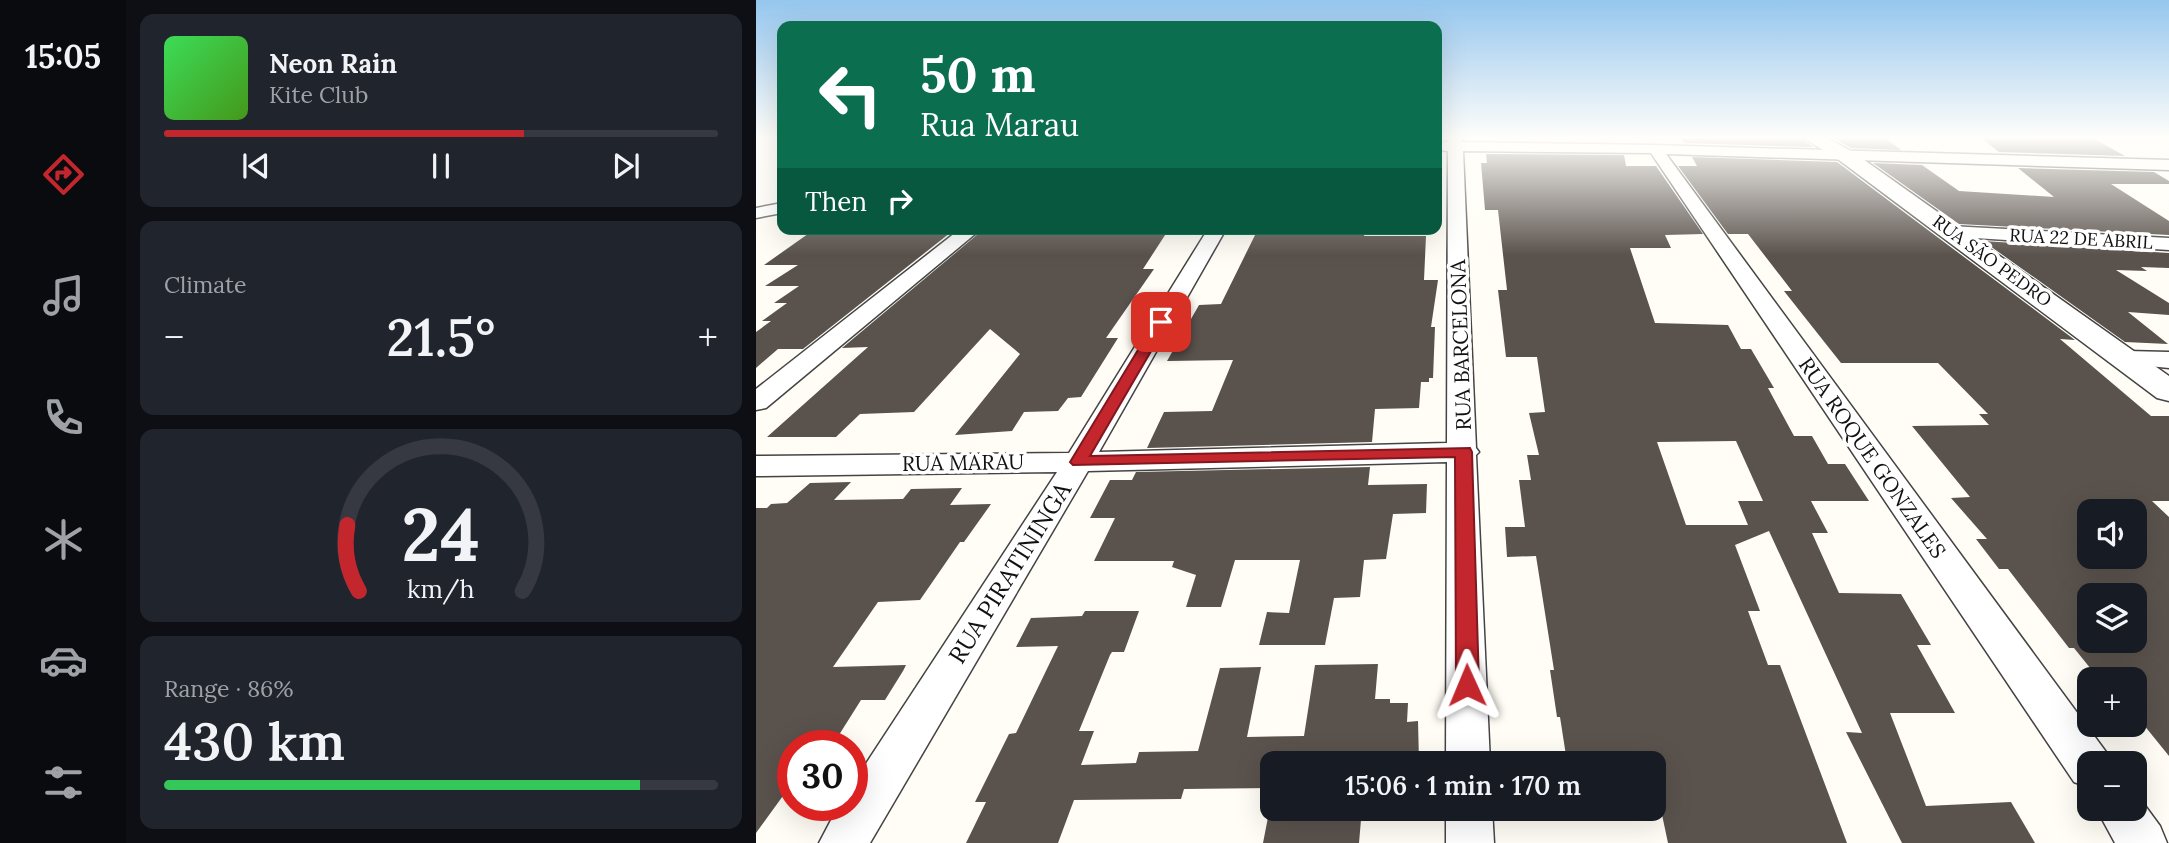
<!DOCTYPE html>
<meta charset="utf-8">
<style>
body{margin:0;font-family:Lora,serif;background:#20242c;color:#f1f3f6;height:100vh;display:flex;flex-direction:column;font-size:26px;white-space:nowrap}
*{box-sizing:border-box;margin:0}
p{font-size:23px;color:#9ea1a6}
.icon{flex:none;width:38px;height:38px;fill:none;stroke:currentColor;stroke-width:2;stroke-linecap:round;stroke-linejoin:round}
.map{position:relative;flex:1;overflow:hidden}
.side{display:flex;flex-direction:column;gap:14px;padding:14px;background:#0d0f14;width:630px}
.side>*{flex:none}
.guide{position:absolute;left:21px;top:21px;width:665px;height:214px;border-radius:14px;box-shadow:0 7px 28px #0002;background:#0b6e4f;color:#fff;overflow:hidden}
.controls{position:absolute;left:1321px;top:499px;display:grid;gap:14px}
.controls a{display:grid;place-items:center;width:70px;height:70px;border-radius:14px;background:#171b24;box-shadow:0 7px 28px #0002;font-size:35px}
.speed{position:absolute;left:21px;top:730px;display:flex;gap:14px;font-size:35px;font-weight:700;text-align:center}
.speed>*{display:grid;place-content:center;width:91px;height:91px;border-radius:50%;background:#171b24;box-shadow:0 7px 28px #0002;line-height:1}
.speed .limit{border:10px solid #d22;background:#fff;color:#111}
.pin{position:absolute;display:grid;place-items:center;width:60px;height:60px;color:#fff;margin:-30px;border-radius:14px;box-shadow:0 4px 10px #0006}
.me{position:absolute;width:77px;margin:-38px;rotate:359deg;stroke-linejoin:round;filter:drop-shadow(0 0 5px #0008)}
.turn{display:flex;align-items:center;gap:24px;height:147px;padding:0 28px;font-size:32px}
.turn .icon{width:91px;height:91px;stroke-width:2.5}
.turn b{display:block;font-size:49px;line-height:60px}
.then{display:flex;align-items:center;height:66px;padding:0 28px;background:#0003;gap:14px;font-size:26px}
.big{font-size:52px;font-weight:600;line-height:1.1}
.side .widget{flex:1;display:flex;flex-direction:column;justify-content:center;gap:10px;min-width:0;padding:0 24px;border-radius:14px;background:#20242c}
.side .dial{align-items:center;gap:0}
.dial svg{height:182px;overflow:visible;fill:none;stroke:#363941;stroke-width:7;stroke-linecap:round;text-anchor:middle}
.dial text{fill:#f1f3f6;stroke:none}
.song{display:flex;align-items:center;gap:21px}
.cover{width:84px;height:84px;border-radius:10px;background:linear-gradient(135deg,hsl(130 70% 55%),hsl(100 70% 35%))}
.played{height:7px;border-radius:4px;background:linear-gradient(90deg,#c4262e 65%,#363941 65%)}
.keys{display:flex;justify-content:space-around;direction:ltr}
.heat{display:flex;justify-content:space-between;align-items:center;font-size:38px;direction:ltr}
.charge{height:10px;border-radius:5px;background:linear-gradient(90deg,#34c759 86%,#363941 0)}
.trip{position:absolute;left:504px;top:751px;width:406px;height:70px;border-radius:14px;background:#171b24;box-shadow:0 7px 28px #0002;font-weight:600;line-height:70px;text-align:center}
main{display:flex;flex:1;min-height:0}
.tab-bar{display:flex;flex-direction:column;width:126px;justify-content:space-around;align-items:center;background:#090b0e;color:#9ea1a6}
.tab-bar .icon{width:49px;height:49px}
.tab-bar .active{color:#c4262e}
.tab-bar b{font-size:32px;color:#f1f3f6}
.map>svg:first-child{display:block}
.building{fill:#5a524d;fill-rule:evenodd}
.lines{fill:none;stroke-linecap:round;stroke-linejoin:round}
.minor-casing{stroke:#444;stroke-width:3}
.tertiary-casing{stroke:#444;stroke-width:3}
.minor{fill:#fff;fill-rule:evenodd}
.tertiary{fill:#fff;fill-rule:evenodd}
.route{fill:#c4262e;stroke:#7f191e;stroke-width:2}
.labels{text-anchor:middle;stroke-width:7;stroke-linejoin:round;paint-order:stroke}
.far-street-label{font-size:18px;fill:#111;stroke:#fff}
.street-label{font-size:21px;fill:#111;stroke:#fff}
.near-street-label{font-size:24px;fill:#111;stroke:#fff}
</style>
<main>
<nav class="tab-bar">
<b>15:05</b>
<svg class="icon active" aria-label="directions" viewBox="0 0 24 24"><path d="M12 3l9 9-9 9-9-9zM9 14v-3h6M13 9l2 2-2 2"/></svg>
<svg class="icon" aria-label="music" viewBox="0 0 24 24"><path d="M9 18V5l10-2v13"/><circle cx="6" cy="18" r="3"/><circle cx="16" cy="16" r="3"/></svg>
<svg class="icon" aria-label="phone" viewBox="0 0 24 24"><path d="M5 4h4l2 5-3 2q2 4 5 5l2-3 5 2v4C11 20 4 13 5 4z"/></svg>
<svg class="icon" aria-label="climate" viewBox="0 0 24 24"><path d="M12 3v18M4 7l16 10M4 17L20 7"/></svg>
<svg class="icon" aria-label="car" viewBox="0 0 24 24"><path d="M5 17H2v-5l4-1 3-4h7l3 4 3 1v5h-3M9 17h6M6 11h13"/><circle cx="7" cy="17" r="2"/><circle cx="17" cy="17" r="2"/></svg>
<svg class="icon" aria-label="filters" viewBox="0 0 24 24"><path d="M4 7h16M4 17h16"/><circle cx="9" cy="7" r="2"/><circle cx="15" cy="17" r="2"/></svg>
</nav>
<section class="side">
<div class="widget">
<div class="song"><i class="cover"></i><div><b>Neon Rain</b><p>Kite Club</p></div></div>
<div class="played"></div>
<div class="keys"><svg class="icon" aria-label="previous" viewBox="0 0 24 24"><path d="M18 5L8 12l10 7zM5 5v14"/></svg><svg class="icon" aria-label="pause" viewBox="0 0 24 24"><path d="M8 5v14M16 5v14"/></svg><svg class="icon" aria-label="next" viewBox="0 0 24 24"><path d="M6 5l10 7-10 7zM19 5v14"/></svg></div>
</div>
<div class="widget"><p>Climate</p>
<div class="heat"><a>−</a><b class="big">21.5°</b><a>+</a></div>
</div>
<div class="widget dial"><svg viewBox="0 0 100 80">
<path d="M14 69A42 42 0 1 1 86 69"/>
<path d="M14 69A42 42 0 0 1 9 40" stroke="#c4262e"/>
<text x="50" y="56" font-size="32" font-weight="700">24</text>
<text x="50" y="72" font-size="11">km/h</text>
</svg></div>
<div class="widget"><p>Range · 86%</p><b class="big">430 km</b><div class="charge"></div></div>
</section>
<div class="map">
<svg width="1413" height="843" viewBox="0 0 1413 843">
<rect width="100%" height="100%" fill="#fffdf5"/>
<g class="building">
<polygon points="924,137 1043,137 1057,147 928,143"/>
<polygon points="1075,137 1128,137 1145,150 1095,148"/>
<polygon points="1224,137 1335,137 1369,156 1243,152"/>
<path d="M730,154L868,155L870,166H900L947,234L909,235L915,248H874L899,323L972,325L985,349H995L1018,388H1012L1038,436H1056L1072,464H1089L1113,501H1055L1072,533H1056L1083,593L1145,594L1175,645H1161L1199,713H1134L1170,806L1255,802L1279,843H1146L1090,732L1106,733L1013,531L979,545L1004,611H992L1012,665H1024L1091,843H912L898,777V763L811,762L804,717H801L794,670H798L780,556L751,557L749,527H769L763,480H775L771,455H783L773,413L789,412L781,357H750L742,290H751L742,210H729L725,163H731ZM980,441L1007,501H982L992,525H930L901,442Z"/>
<path d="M936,157L1081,162L1319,340L1304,339L1395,416H1413V501H1396L1413,517V756L1379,714V679H1343L1318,648H1313L1252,569H1243L1220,539H1231L1195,498L1214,497L1156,426L1233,425L1223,414H1232L1182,363H1085L1028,291H1036L992,234H972L922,166H941ZM1334,511H1379V556H1334ZM1334,595H1379V640H1334Z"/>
<polygon points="1117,163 1166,165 1203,191 1298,197 1262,168 1398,172 1413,181 1413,184 1355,184 1413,221 1413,235 1203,224"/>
<polygon points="59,229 199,229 47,349 22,349 0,368 0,332 15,321 6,321 31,303 18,303 43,286 9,286 42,265 8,265"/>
<polygon points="228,229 413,229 387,269 398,269 350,338 362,338 325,397 312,398 302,411 268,412 256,431 199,435 264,354 234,329 158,412 104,414 80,437 11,437 112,347 86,348"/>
<polygon points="502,229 610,229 608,236 670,236 668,280 682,280 675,327 679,327 677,378 673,378 673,382 665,382 663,408 619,409 616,442 391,448 408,412 456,411 477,360 411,361 443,305 465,304"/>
<polygon points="1227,241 1413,253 1413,268 1385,267 1391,271 1360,270 1413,303 1413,315 1372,312 1412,344 1369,342"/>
<polygon points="614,467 612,485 671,484 670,513 637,514 630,559 608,560 604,597 578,598 569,645 503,645 511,612 533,613 544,560 479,560 465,607 430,607 440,575 416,567 418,561 338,561 359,518 334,518 354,480 376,480 380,472"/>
<polygon points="95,482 78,500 147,499 155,489 206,488 194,505 235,504 208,542 204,542 164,600 122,602 77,667 150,665 147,671 129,700 105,700 76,746 37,746 37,782 0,833 0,508 11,508 15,504 31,503 54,483"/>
<polygon points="329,611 383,611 368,652 356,652 354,655 323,731 338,731 325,765 380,763 383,752 442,751 464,668 505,667 491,737 548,736 559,665 622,664 619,699 634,699 634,703 652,703 651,722 662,721 663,762 516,763 516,788 428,789 425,799 318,800 302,843 210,843 230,802 219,802 253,734 260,733 302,646 260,647 275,618 326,616"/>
<polygon points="516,797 516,808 606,808 603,843 507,843"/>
</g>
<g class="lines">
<g class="minor-casing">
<g id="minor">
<polygon points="692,137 706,137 706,142 899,145 1413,160 1413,170 910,154 1350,752 1355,763 1334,763 1334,788 1318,782 895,153 707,151 720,448 723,452 720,455 734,763 690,763 691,462 332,471 114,843 63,843 83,805 96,805 96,785 301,472 0,476 0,456 313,453 452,229 470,229 343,452 691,443 692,151 681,150 681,142 692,142"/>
<polygon points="26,203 26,213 0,218 0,208"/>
<polygon points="1194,226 1413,238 1413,250 1187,236 1185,232"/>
<polygon points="204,229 225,229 10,408 0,410 0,389"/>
<polygon points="1371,351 1413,352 1413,368 1362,363 1359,358 1362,353"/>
<polygon points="1379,792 1404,826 1411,843 1359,843 1340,808 1379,808"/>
<polygon points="690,808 736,808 738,843 690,843"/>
</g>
</g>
<g class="tertiary-casing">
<polygon id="tertiary" points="1046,137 1069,137 1097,152 1413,376 1413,401 1401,398 1083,160"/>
</g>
<use href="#minor" class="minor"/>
<use href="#tertiary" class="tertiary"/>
</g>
<linearGradient id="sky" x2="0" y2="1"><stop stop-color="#95c6ee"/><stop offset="0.54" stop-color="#fffefa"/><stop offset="1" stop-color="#fffefa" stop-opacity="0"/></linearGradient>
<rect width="1413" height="255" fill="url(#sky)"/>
<polygon class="route" points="405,318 412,322 334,456 714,448 716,452 723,685 719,692 711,695 703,692 700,685 699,457 317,465 314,462 399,322"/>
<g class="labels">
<g class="far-street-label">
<text transform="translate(1325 239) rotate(3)" y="6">RUA 22 DE ABRIL</text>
<text transform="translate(1236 261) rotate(36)" y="6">RUA SÃO PEDRO</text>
</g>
<g class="street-label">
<text transform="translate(705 345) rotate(-92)" y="7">RUA BARCELONA</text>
<text transform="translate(1116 458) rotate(55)" y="7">RUA ROQUE GONZALES</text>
<text transform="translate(207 463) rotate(-1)" y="7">RUA MARAU</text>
</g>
<g class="near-street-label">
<text transform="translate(254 573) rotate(-58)" y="8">RUA PIRATININGA</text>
</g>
</g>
</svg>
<div class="controls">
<a><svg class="icon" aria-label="sound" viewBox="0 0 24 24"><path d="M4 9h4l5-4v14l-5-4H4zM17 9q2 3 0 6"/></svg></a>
<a><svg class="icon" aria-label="layers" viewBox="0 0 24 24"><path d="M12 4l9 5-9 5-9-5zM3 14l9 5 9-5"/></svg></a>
<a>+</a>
<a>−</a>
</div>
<div class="speed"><div class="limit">30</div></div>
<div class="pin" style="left:405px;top:322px;background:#d93025"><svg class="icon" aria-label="arrive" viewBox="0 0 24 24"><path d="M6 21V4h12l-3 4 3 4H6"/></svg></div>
<svg class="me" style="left:711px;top:685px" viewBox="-20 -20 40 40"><path d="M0-17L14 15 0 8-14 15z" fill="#c4262e" stroke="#fff" stroke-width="4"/></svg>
<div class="trip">15:06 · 1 min · 170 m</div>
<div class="guide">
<div class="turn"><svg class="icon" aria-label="left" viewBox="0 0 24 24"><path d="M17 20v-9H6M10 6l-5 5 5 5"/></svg><div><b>50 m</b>Rua Marau</div></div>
<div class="then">Then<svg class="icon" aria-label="right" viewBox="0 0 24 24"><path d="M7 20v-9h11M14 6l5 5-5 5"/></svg></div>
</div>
</div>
</main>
